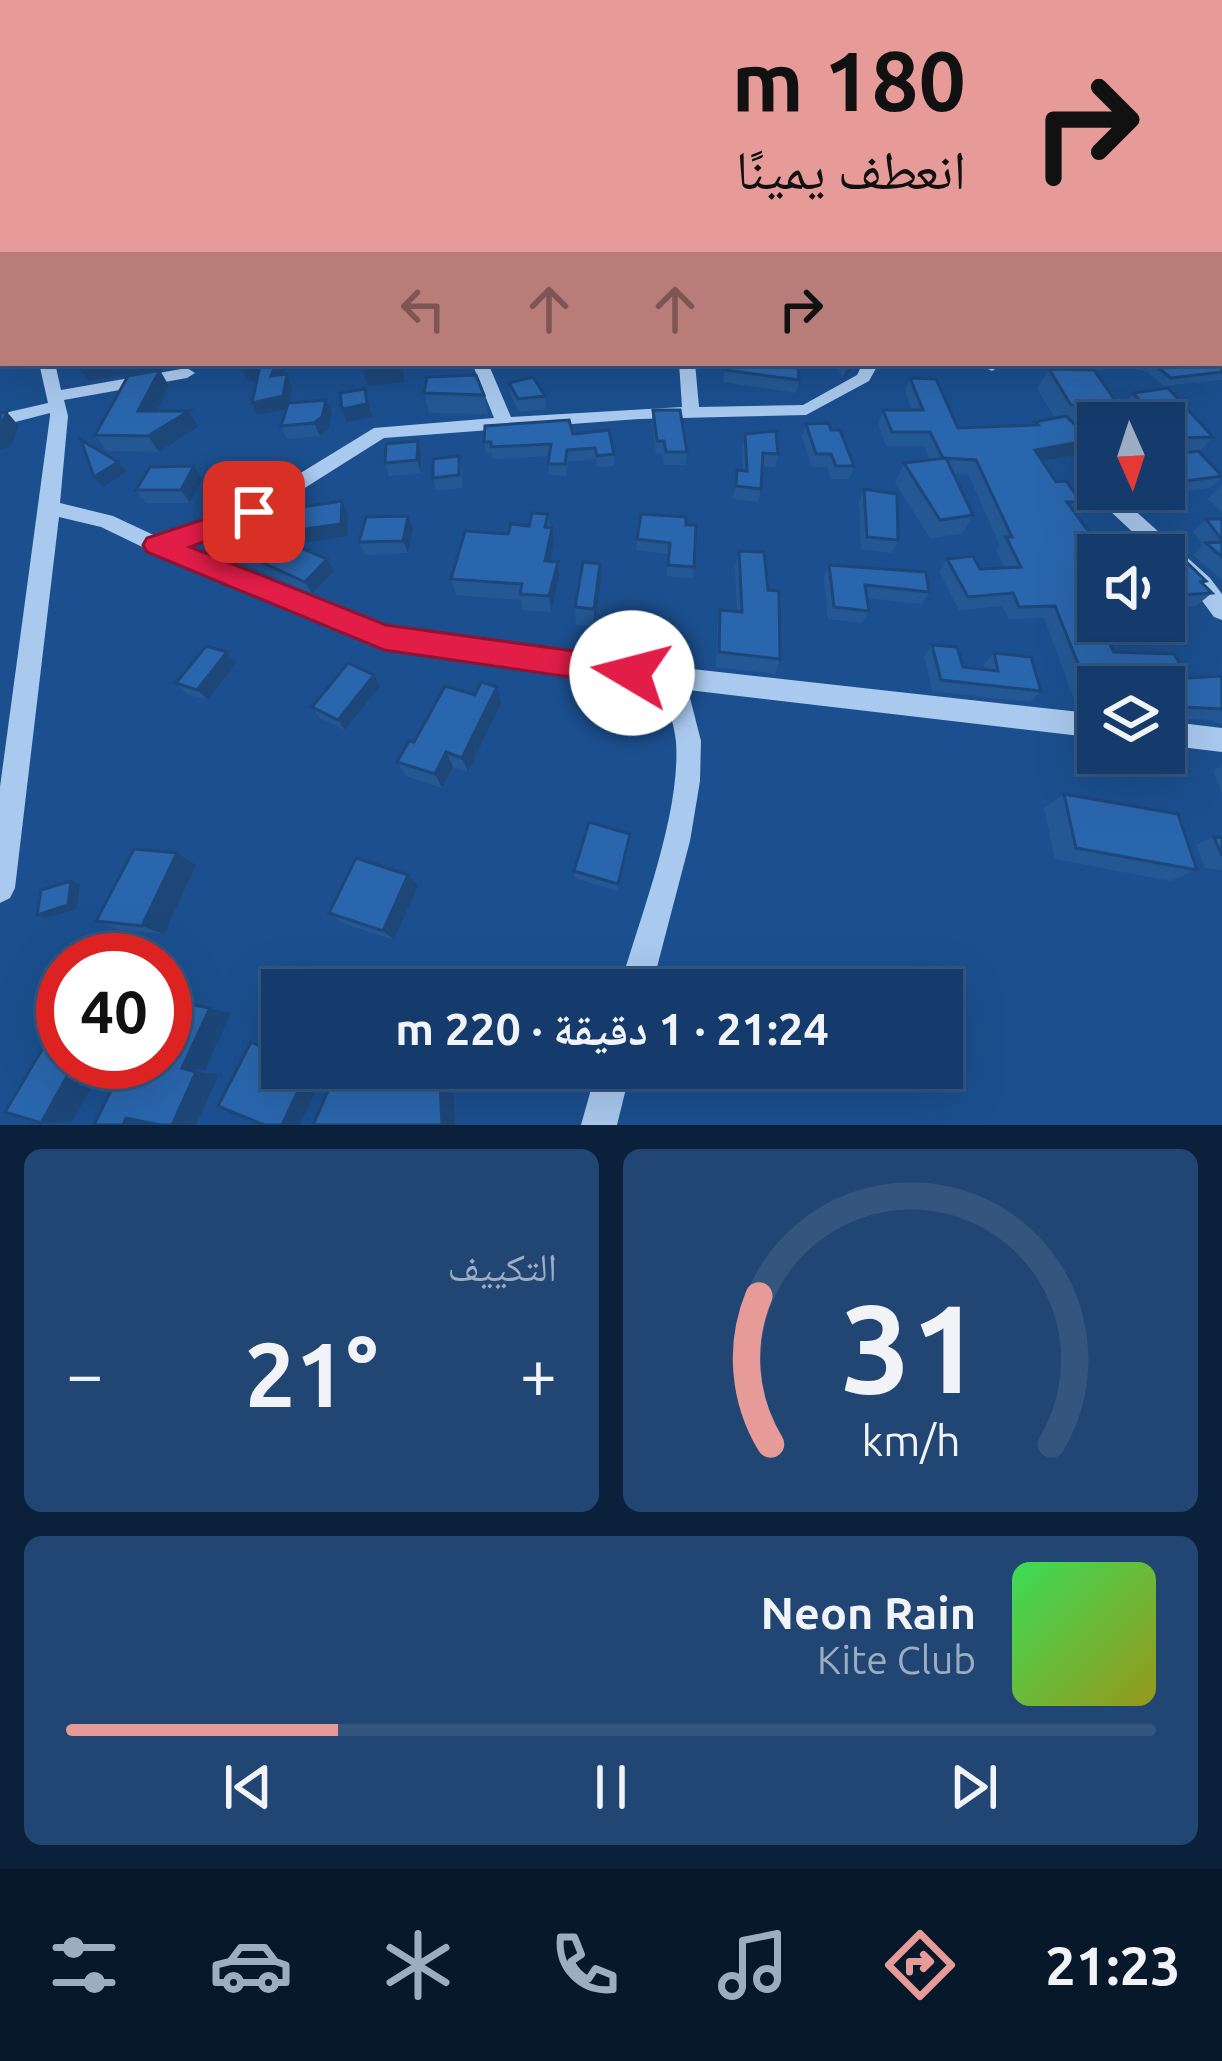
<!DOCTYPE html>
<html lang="ar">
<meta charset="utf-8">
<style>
body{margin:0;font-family:Ubuntu,"Noto Naskh Arabic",sans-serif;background:#214673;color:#f1f3f6;direction:rtl;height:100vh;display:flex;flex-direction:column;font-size:45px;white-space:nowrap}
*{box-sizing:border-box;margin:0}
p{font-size:39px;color:#9dadc1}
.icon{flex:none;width:66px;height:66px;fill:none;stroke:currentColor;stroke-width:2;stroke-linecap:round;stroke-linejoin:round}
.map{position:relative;height:1125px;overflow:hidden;direction:ltr}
.drawer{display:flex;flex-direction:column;gap:24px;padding:24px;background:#0b203b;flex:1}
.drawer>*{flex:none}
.guide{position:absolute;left:0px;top:0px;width:1224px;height:366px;box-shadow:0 12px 48px #0002,0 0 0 3px #33557e;direction:rtl;background:#e69b98;color:#111;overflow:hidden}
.needle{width:78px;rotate:177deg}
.controls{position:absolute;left:1077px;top:402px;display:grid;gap:24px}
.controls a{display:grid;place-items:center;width:108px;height:108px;border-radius:0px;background:#143b6b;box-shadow:0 12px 48px #0002,0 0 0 3px #33557e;font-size:60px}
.speed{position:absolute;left:36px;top:933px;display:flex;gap:24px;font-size:60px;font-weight:700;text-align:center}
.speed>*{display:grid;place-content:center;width:156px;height:156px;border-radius:50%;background:#143b6b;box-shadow:0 12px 48px #0002,0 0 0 3px #33557e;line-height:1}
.speed .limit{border:18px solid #d22;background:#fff;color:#111}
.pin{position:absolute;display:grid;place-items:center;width:102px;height:102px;color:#fff;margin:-51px;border-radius:24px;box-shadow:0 6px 18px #0006}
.me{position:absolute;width:132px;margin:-66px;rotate:278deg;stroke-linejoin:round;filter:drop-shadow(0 0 9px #0008)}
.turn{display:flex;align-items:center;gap:42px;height:252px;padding:0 60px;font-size:54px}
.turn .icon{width:156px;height:156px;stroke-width:2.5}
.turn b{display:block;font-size:84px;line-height:102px}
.lanes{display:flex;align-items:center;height:114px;padding:0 60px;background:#0003;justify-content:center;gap:60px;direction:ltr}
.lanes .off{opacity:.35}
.big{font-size:90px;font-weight:700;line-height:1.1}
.drawer .tile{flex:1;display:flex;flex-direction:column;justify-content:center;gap:18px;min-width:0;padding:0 42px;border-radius:18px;background:#214673}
.drawer .dial{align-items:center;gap:0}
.dial svg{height:312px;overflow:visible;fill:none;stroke:#33557e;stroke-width:7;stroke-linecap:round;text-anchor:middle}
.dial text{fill:#f1f3f6;stroke:none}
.song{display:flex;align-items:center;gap:36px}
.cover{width:144px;height:144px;border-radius:18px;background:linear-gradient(135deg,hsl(130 70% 55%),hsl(60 70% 35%))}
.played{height:12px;border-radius:6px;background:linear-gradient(90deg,#e69b98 25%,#33557e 25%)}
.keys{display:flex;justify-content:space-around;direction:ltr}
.heat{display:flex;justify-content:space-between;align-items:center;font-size:66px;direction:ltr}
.drawer .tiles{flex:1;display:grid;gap:24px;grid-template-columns:1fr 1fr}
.tile:last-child{grid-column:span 2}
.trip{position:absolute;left:261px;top:969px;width:702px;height:120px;border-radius:0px;background:#143b6b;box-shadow:0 12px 48px #0002,0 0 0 3px #33557e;font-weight:700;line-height:120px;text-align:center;direction:rtl}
.tab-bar{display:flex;height:192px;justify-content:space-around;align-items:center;background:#08182b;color:#9dadc1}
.tab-bar .icon{width:84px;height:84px}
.tab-bar .selected{color:#e69b98}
.tab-bar b{font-size:54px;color:#f1f3f6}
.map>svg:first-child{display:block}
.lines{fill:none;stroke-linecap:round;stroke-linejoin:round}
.minor{fill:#a9c9ee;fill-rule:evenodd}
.wall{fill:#245895}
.shaded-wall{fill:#1d4779}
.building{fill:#2a66ad;stroke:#1d4779;stroke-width:3}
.route{fill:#e11d48;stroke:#92132f;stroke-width:3}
</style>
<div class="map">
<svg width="1222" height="1125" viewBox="0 0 1222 1125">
<rect width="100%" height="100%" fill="#1b4f8f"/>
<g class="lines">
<g class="minor">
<rect x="0" y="203" width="3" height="8"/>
<rect x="1221" y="218" width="1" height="8"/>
<polygon points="0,257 3,258 3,271 0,270"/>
<path d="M39,363H55L61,390L187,368L195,373L187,378L64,400L68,416L60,503L113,516L158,537L232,515L374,428L494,418L472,363H488L511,417L682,407L679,363H695L699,407L803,405L857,375L863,363H879L869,381L806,415L639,419L384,438L246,525L178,546L385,627L674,667L1098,714V738L688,690L701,741L700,781L690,841L651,990H619C639,919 681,815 676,742C674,723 667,705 663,687L384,647L192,571L101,527L59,517L15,888L10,898L0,903V787L50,416V413L0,426V414L48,403Z"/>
<polygon points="976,363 998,363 1000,366 992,371"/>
<polygon points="1098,483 1098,489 1111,489 1210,578 1222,594 1222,620 1214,617 1194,590 1164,561 1164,555 1157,555 1092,494 1089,489"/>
<polygon points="1164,721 1222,728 1222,752 1164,745"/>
<polygon points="597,1068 631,1068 617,1125 581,1125"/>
</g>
</g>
<g class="wall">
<polygon points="1222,343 1222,380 1164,386 1147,372 1132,368 1091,370 1119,406 1107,423 1098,423 1098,425 1075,425 1081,454 1042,461 1056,482 1081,502 1073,511 1098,555 1098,618 1096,618 1114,652 1188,678 1222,676 1222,725 1211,720 1164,718 1164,687 1098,687 1098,709 1077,707 1044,618 1009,619 1002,606 959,610 939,572 947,559 980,569 1005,568 996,551 1000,546 968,474 954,474 973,515 962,534 930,538 895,483 904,463 930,460 924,446 886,446 878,424 883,410 912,410 905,392 910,378 958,428 1032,425 1035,422 1055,418 1037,389 1049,369 1084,370 1076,363 1221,363"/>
<polygon points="245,363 288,363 283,375 287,374 292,387 290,403 332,413 328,430 320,436 287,439 281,426 286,409 258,415 257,380 248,382 242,369"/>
<polygon points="606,363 676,363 675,367 606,368"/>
<polygon points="726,363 799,380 796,393 723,382"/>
<polygon points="835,363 857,363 856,366 843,378"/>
<polygon points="509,383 545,396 546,409 520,412 511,396"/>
<polygon points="169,386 157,411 189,411 198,427 159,452 107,451 95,435"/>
<polygon points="424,393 484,395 488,414 429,413"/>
<polygon points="1133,393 1213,437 1201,450 1164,451 1164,423 1138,423 1124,406"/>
<polygon points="653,410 687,452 685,465 664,465 663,454 656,454 652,423"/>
<polygon points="806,424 831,430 854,466 849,479 831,479 827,467 812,467 802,437"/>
<polygon points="573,434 614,454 614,466 597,467 596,459 568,462 566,476 549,475 549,456 493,459 492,453 486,453 484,442"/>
<polygon points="745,434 778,454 775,467 762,466 761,489 758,502 733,499 737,470 743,471 742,447"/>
<polygon points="418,441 421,453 421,473 389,476 385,463"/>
<polygon points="459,456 462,469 462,488 436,490 433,478"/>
<polygon points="1164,456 1222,474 1222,477 1211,488 1130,500 1117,489 1164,489"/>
<polygon points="266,465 273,478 258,494 235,494 227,481"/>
<polygon points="194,466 203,479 190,503 146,503 136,490"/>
<polygon points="1222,485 1222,512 1208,499"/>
<polygon points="864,489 898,540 892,553 861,549 859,502"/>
<polygon points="548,514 554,545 550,561 558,562 559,578 551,612 523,610 521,600 456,595 451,579 508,534 529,526"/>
<polygon points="1206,519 1222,519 1222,580 1193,555 1203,545 1193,532"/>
<polygon points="686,525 694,567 693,578 667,576 668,554 636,550 637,539"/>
<polygon points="413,529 408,553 365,555 359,542"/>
<polygon points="212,540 327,559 334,571 312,594 220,553"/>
<polygon points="739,551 768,590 780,659 775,674 716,667 717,625 720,610 737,611 735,567"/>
<polygon points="1164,555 1206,581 1203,583 1212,593 1196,606 1164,608"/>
<polygon points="600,564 601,582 594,626 576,625 575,607"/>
<polygon points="829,565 929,592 922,604 867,598 869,611 862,623 828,619 824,578"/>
<polygon points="622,622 650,646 649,658 621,655"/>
<polygon points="932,645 963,667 985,669 984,664 994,653 1041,691 1030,702 932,691 924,656"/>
<polygon points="227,652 236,663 208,700 187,694 176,683"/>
<polygon points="374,675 380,686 345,730 320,718 312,707"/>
<polygon points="501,703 468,772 453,767 442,788 406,776 397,762 414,742"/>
<polygon points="1222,765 1222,793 1213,771"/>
<polygon points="1064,794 1197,870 1170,881 1055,859 1044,808"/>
<polygon points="1214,837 1222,838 1222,870 1205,868 1196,845"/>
<polygon points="630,842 617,891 575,878 574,871"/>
<polygon points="177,853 196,865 164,934 121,930 96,921"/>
<polygon points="418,886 394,940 342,923 329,913"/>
</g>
<g class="shaded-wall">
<polygon points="3,345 3,361 0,362 0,346"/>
<polygon points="114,363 191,363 88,381 79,368"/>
<polygon points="277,363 288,363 277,388 271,376"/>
<polygon points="403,363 404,382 368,386 361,367"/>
<polygon points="849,363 857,363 856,366 843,378"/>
<polygon points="260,366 266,379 248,382 242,369"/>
<polygon points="160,370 169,386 149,427 138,411"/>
<polygon points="287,374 292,387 289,409 258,415 252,403"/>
<polygon points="365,389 372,417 347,422 342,409"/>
<polygon points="326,400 332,413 328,430 320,436 314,423"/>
<polygon points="189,411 198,427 159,452 148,436"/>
<polygon points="7,412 19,426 10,447 0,449 0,428"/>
<polygon points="1091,440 1081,454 1026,464 1035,450"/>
<polygon points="418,441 421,453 421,473 417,460"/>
<polygon points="118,462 126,472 103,487 94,477"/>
<polygon points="266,465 273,478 258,494 250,481"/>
<polygon points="194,466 203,479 190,503 181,490"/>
<polygon points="342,501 348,514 347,536 305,543 298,530"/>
<polygon points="408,516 413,529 408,553 403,541"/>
<polygon points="552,528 554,545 547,577 545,561"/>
<polygon points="327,559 334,571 312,594 305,582"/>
<polygon points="558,562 559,578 551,612 549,596"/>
<polygon points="600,564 601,582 594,626 594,609"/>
<polygon points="227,652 236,663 208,700 197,690"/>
<polygon points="374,675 380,686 345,730 338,720"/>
<polygon points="497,687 501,703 468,772 462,758"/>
<polygon points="446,752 453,767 442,788 435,774"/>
<polygon points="177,853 196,865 164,934 142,926"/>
<polygon points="408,875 418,886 394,940 383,931"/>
<polygon points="71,881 80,884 77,909 46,918 37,915"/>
<polygon points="210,1008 231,1013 205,1070 182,1068"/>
<polygon points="251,1042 270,1046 282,1050 282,1055"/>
<polygon points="75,1062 105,1062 72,1122 41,1123"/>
<polygon points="309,1068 326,1068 300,1125 282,1125"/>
<polygon points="423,1068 437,1068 435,1075 453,1083 455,1125 442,1125 421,1073"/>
<polygon points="196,1072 219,1074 196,1125 172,1125"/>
<polygon points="153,1117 150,1125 123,1125 126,1118"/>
</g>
<g class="building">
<rect x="0" y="143" width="3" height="21"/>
<polygon points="1,297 3,304 3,317 0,317"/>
<polygon points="3,324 3,345 0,346 0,325"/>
<polygon points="1221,342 1222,372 1171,378 1152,363 1221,363"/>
<polygon points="83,363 114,363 79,368"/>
<polygon points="245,363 277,363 271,376 287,374 283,396 252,403 260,366 242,369"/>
<polygon points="361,363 396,363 361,367"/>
<polygon points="726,363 798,363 799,380 725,370"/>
<polygon points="1049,369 1094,370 1119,406 1071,405"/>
<polygon points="160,370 138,411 189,411 148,436 95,435 128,376"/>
<polygon points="476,375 484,395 424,393 427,377"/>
<polygon points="533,377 545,396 518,399 509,383"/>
<polygon points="910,378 936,379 958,428 1038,425 1035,422 1066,416 1091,440 1035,450 1056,482 1066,481 1081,502 1067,502 1106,555 1098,555 1098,608 1091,609 1114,652 1174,654 1188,678 1222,676 1222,709 1164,706 1164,687 1098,687 1098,696 1091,696 1055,606 1019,607 1013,593 968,597 947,559 973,556 980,569 1021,567 1006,537 1012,537 976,460 943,458 930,432 892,432 883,410 923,410"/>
<polygon points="1168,388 1213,437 1174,438 1164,427 1164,423 1160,423 1133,393"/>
<polygon points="365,389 367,404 342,409 340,393"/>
<polygon points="326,400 322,417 314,423 281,426 288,403"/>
<polygon points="653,410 680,410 687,452 666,452 664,441 657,441"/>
<polygon points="7,412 0,428 0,413"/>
<polygon points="569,420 573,434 609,430 614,454 597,456 595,448 567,450 565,464 548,464 551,444 491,447 491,442 484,442 485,426"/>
<polygon points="828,423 831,430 840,430 854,466 836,466 831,454 816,454 806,424"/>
<polygon points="776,431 778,454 763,453 761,489 736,486 737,470 747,471 745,434"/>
<polygon points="81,440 118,462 94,477"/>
<polygon points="418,441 417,460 385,463 386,444"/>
<polygon points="1198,451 1222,476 1164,484 1164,456"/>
<polygon points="459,456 459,475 433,478 433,459"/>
<polygon points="946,458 973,515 940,520 904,463"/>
<polygon points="235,465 266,465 250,481 227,481"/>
<polygon points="194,466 181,490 136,490 150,467"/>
<polygon points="864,489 897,494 898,540 867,537"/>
<polygon points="342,501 341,524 298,530 301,507"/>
<polygon points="532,513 548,514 545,527 552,528 545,561 558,562 549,596 520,594 522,584 451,579 465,531 508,534 511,524 529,526"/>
<polygon points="641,514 686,517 686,525 696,525 694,567 668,565 670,543 637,539"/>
<polygon points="408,516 403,541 359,542 366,517"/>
<polygon points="234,519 327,559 305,582 212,540"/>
<polygon points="1206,519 1222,519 1222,540"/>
<polygon points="1222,542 1222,557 1206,543"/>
<polygon points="739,551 764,552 768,590 779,591 780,659 719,652 720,610 742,612"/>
<polygon points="1175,551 1206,581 1201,582 1212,593 1164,596 1164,555 1127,555"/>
<polygon points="583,562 600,564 594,609 575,607"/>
<polygon points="829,565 926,572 929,592 865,585 869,611 834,607"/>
<polygon points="622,622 650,623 650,646 621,644"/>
<polygon points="932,645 957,647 963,667 998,671 994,653 1031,657 1041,691 941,680"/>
<polygon points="206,646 227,652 197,690 176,683"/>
<polygon points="348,663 374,675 338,720 312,707"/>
<polygon points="481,682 497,687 462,758 446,752 435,774 397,762 409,741 414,742 445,686 475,695"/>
<polygon points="1064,794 1178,814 1197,870 1076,848"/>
<polygon points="589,822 630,834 618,884 574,871"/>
<polygon points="1214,837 1222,838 1222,856"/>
<polygon points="134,849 177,853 142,926 96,921"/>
<polygon points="356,858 408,875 383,931 329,913"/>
<polygon points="71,881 68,905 37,915 41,890"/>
<polygon points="165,1000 210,1008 182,1068 196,1072 172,1125 160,1125 126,1118 123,1125 94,1125 125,1062 165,1062"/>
<polygon points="63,1014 63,1062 75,1062 41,1123 5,1112"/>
<polygon points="251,1042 282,1055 282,1068 309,1068 282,1125 264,1125 218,1106"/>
<polygon points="338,1068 423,1068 421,1073 440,1081 442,1125 313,1125"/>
</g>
<linearGradient id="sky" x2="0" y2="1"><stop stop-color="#0f2b4f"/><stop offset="0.43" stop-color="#39639b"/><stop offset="1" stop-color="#39639b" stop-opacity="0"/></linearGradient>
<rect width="1222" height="277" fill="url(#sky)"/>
<polygon class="route" points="254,503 267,512 263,519 190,547 386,625 632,659 643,663 648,673 643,682 632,686 384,650 147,552 143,545 147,538"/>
</svg>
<div class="controls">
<a><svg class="needle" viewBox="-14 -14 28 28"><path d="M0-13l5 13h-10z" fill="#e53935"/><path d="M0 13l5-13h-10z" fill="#9dadc1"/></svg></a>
<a><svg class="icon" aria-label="sound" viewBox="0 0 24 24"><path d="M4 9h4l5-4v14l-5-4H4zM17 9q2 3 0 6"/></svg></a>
<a><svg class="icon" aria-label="layers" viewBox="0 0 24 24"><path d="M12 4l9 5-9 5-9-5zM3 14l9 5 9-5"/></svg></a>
</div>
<div class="speed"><div class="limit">40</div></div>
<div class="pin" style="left:254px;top:512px;background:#d93025"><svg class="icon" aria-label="arrive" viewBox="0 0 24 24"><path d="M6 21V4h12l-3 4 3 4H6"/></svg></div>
<svg class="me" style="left:632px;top:673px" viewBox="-20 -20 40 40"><circle r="19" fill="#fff"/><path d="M0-13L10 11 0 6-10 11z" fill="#e11d48"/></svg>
<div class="trip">21:24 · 1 دقيقة · 220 m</div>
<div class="guide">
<div class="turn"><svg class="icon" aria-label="right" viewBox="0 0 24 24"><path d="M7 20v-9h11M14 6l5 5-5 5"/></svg><div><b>180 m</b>انعطف يمينًا</div></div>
<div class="lanes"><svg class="icon off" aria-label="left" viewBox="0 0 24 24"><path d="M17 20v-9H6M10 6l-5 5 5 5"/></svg><svg class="icon off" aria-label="ahead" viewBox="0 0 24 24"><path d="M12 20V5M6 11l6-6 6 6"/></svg><svg class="icon off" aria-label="ahead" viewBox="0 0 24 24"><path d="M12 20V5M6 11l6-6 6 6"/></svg><svg class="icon" aria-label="right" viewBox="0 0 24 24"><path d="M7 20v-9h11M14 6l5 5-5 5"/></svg></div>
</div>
</div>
<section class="drawer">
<div class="tiles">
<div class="tile dial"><svg viewBox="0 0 100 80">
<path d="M14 69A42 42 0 1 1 86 69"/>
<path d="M14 69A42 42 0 0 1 11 31" stroke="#e69b98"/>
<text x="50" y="56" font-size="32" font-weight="700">31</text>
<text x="50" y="72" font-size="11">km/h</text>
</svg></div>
<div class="tile"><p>التكييف</p>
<div class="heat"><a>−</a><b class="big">21°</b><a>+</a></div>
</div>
<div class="tile">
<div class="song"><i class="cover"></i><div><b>Neon Rain</b><p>Kite Club</p></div></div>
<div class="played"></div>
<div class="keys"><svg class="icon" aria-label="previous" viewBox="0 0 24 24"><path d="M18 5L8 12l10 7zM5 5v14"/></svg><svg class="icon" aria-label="pause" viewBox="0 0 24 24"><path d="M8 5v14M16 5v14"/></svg><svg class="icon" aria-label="next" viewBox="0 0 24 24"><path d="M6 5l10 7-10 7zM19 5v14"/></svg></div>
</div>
</div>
</section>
<nav class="tab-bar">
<b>21:23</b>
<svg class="icon selected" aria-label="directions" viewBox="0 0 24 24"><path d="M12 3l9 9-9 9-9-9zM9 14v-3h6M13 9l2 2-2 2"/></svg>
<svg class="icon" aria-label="music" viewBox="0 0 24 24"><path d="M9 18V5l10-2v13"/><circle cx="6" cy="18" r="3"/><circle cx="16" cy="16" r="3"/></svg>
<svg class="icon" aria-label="phone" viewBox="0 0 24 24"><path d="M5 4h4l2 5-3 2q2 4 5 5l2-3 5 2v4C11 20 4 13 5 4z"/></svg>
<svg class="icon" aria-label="climate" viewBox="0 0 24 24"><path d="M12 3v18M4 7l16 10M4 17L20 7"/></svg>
<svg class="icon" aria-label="car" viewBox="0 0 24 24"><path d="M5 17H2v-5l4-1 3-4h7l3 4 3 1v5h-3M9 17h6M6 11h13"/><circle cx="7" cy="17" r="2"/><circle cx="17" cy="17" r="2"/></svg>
<svg class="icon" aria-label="filters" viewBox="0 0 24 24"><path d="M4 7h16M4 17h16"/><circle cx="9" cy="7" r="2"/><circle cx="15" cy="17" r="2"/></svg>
</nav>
